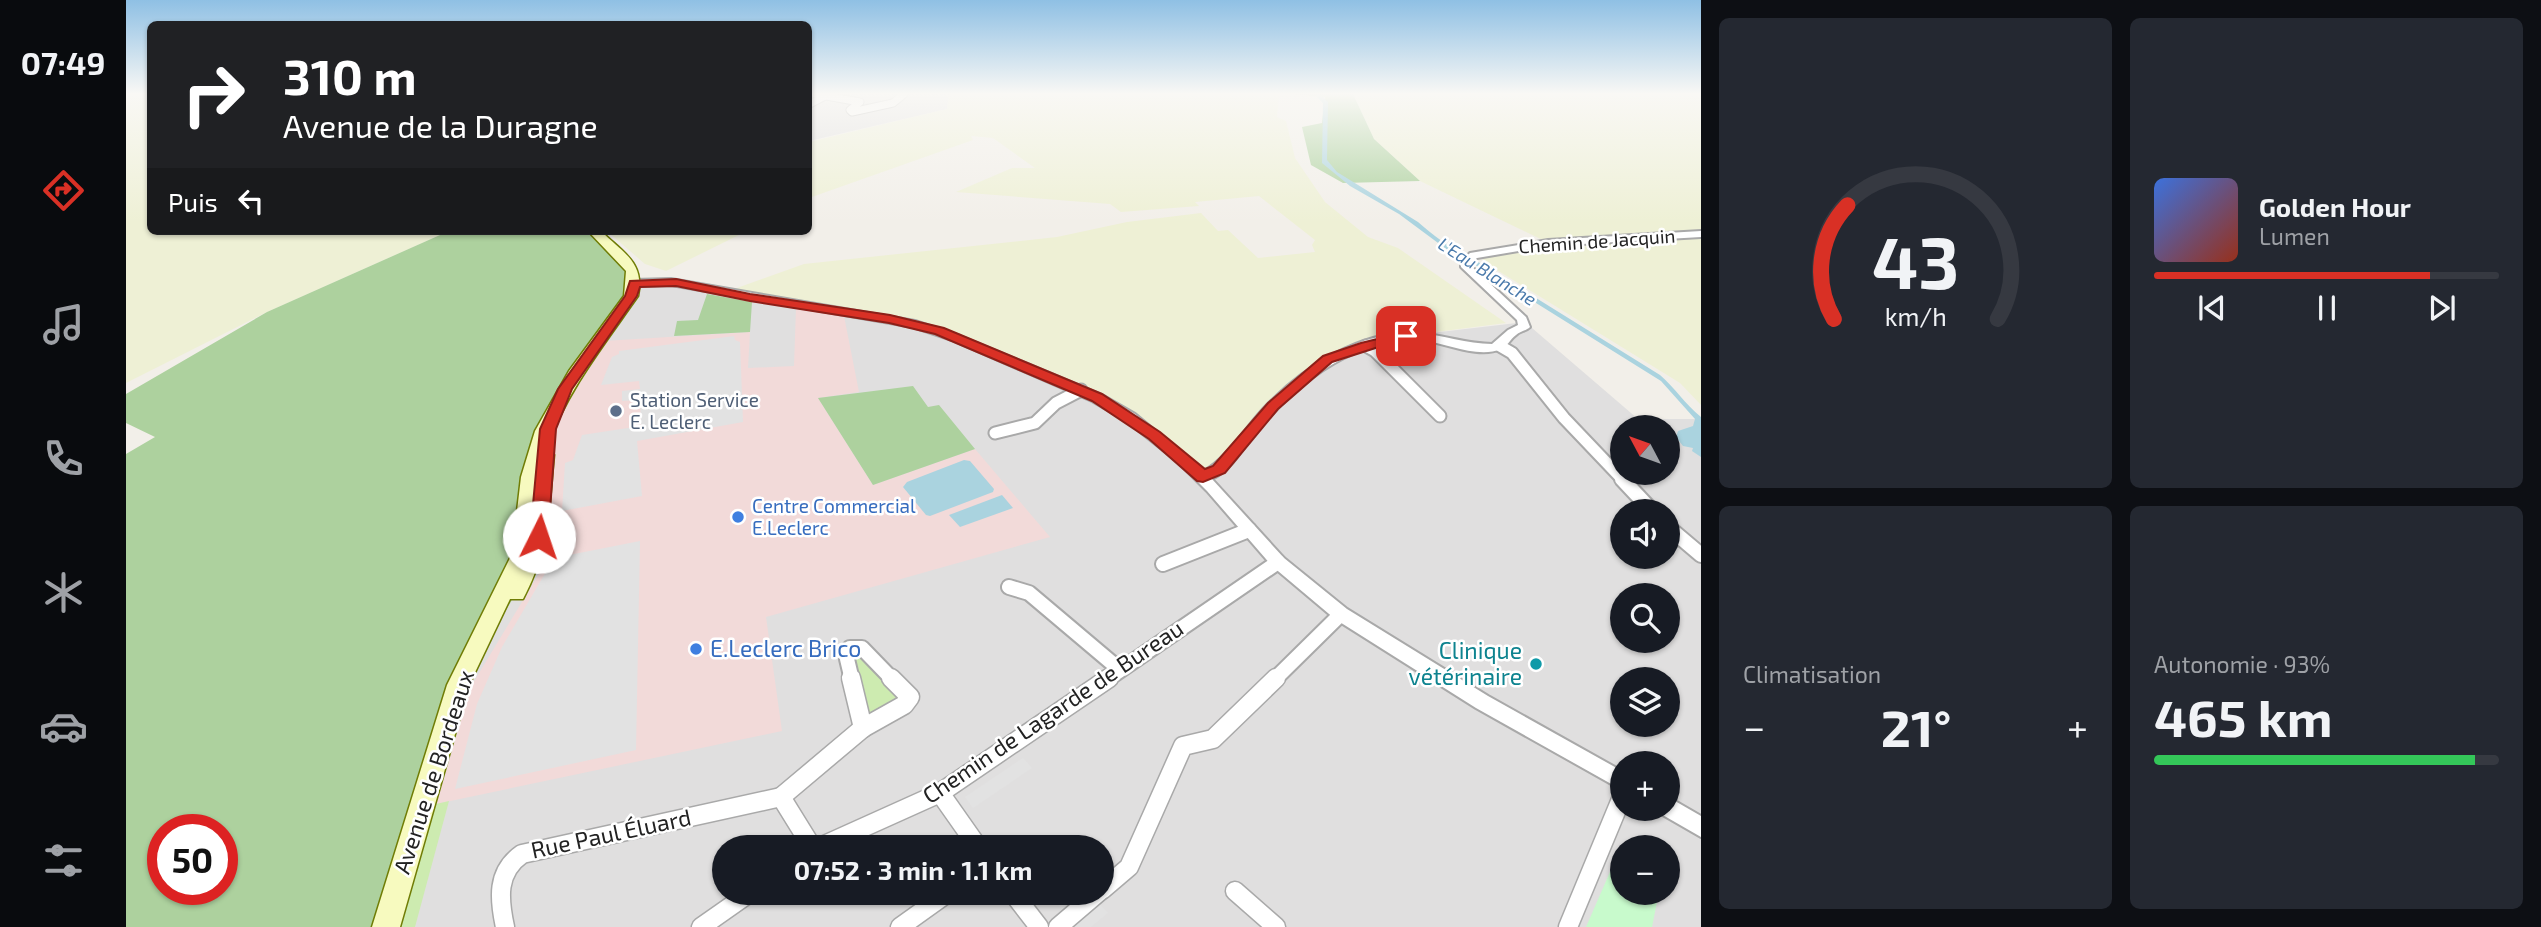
<!DOCTYPE html>
<html lang="fr">
<meta charset="utf-8">
<style>
body{margin:0;font-family:"Exo 2",sans-serif;background:#242831;color:#f1f3f6;height:100vh;display:flex;flex-direction:column;font-size:26px;white-space:nowrap}
*{box-sizing:border-box;margin:0}
p{font-size:23px;color:#9ea1a6}
.icon{flex:none;width:38px;height:38px;fill:none;stroke:currentColor;stroke-width:2;stroke-linecap:round;stroke-linejoin:round}
.map{position:relative;flex:1;overflow:hidden}
.sheet{display:flex;flex-direction:column;gap:18px;padding:18px;background:#0d0f14;width:840px}
.sheet>*{flex:none}
.hud{position:absolute;left:21px;top:21px;width:665px;height:214px;border-radius:10px;box-shadow:0 2px 5px #0004;background:#202124;color:#fff;overflow:hidden}
.needle{width:46px;rotate:311deg}
.tools{position:absolute;left:1484px;top:415px;display:grid;gap:14px}
.tools a{display:grid;place-items:center;width:70px;height:70px;border-radius:50%;background:#171b24;box-shadow:0 2px 5px #0004;font-size:35px}
.speed{position:absolute;left:21px;top:814px;display:flex;gap:14px;font-size:35px;font-weight:700;text-align:center}
.speed>*{display:grid;place-content:center;width:91px;height:91px;border-radius:50%;background:#171b24;box-shadow:0 2px 5px #0004;line-height:1}
.speed .limit{border:10px solid #d22;background:#fff;color:#111}
.pin{position:absolute;display:grid;place-items:center;width:60px;height:60px;color:#fff;margin:-30px;border-radius:14px;box-shadow:0 4px 10px #0006}
.me{position:absolute;width:77px;margin:-38px;rotate:4deg;stroke-linejoin:round;filter:drop-shadow(0 0 5px #0008)}
.turn{display:flex;align-items:center;gap:24px;height:147px;padding:0 21px;font-size:32px}
.turn .icon{width:91px;height:91px;stroke-width:2.5}
.turn b{display:block;font-size:49px;line-height:60px}
.then{display:flex;align-items:center;height:66px;padding:0 21px;background:#0003;gap:14px;font-size:26px}
.big{font-size:52px;font-weight:700;line-height:1.1}
.sheet .widget{flex:1;display:flex;flex-direction:column;justify-content:center;gap:10px;min-width:0;padding:0 24px;border-radius:10px;background:#242831}
.sheet .dial{align-items:center;gap:0}
.dial svg{height:182px;overflow:visible;fill:none;stroke:#363941;stroke-width:7;stroke-linecap:round;text-anchor:middle}
.dial text{fill:#f1f3f6;stroke:none}
.song{display:flex;align-items:center;gap:21px}
.cover{width:84px;height:84px;border-radius:10px;background:linear-gradient(135deg,hsl(220 70% 55%),hsl(10 70% 35%))}
.played{height:7px;border-radius:4px;background:linear-gradient(90deg,#d93025 80%,#363941 80%)}
.keys{display:flex;justify-content:space-around;direction:ltr}
.heat{display:flex;justify-content:space-between;align-items:center;font-size:38px;direction:ltr}
.charge{height:10px;border-radius:5px;background:linear-gradient(90deg,#34c759 93%,#363941 0)}
.sheet .tiles{flex:1;display:grid;gap:18px;grid-template-columns:repeat(2,1fr)}
.trip{position:absolute;left:586px;top:835px;width:402px;height:70px;border-radius:35px;background:#171b24;box-shadow:0 2px 5px #0004;font-weight:700;line-height:70px;text-align:center}
main{display:flex;flex:1;min-height:0}
.tabs{display:flex;flex-direction:column;width:126px;justify-content:space-around;align-items:center;background:#090b0e;color:#9ea1a6}
.tabs .icon{width:49px;height:49px}
.tabs .active{color:#d93025}
.tabs b{font-size:32px;color:#f1f3f6}
.map>svg:first-child{display:block}
.residential{fill:#e0dfdf;fill-rule:evenodd}
.commercial{fill:#f2dad9}
.farmland{fill:#eef0d5}
.grass{fill:#cdebb0}
.forest{fill:#add19e;fill-rule:evenodd}
.park{fill:#c8facc}
.parking{fill:#e2e2e2}
.water{fill:#aad3df}
.lines{fill:none;stroke-linecap:round;stroke-linejoin:round}
.minor-far3-casing{stroke:#a9a9a9;stroke-width:9}
.minor-far2-casing{stroke:#a9a9a9;stroke-width:15}
.minor-far1-casing{stroke:#a9a9a9;stroke-width:18}
.minor-casing{stroke:#a9a9a9;stroke-width:21}
.tertiary-casing{stroke:#a9a9a9;stroke-width:4}
.secondary-casing{stroke:#707d05;stroke-width:3}
.minor-far3{stroke:#fff;stroke-width:7}
.minor-far2{stroke:#fff;stroke-width:11}
.minor-far1{stroke:#fff;stroke-width:14}
.minor{stroke:#fff;stroke-width:18}
.tertiary{fill:#fff;fill-rule:evenodd}
.secondary{fill:#f7fabf;fill-rule:evenodd}
.route{fill:#d93025;stroke:#8d1f18;stroke-width:2}
.service-dot{fill:#5c6f8a;stroke:#fff;stroke-width:2.5}
.shop-dot{fill:#3f7fe0;stroke:#fff;stroke-width:2.5}
.culture-dot{fill:#0f9aa8;stroke:#fff;stroke-width:2.5}
.labels{text-anchor:middle;stroke-width:5;stroke-linejoin:round;paint-order:stroke}
.far-water-label{font-size:18px;font-style:italic;fill:#4a7aab;stroke:#fff}
.street-label{font-size:19px;fill:#222;stroke:#fff}
.service-label{font-size:19px;fill:#4e5e75;stroke:#fff;text-anchor:start}
.shop-label{font-size:19px;fill:#366cbe;stroke:#fff;text-anchor:start}
.near-shop-label{font-size:23px;fill:#366cbe;stroke:#fff;text-anchor:start}
.near-culture-label{font-size:23px;fill:#0d838f;stroke:#fff;text-anchor:end}
.near-street-label{font-size:23px;fill:#222;stroke:#fff}
</style>
<main>
<nav class="tabs">
<b>07:49</b>
<svg class="icon active" aria-label="directions" viewBox="0 0 24 24"><path d="M12 3l9 9-9 9-9-9zM9 14v-3h6M13 9l2 2-2 2"/></svg>
<svg class="icon" aria-label="music" viewBox="0 0 24 24"><path d="M9 18V5l10-2v13"/><circle cx="6" cy="18" r="3"/><circle cx="16" cy="16" r="3"/></svg>
<svg class="icon" aria-label="phone" viewBox="0 0 24 24"><path d="M5 4h4l2 5-3 2q2 4 5 5l2-3 5 2v4C11 20 4 13 5 4z"/></svg>
<svg class="icon" aria-label="climate" viewBox="0 0 24 24"><path d="M12 3v18M4 7l16 10M4 17L20 7"/></svg>
<svg class="icon" aria-label="car" viewBox="0 0 24 24"><path d="M5 17H2v-5l4-1 3-4h7l3 4 3 1v5h-3M9 17h6M6 11h13"/><circle cx="7" cy="17" r="2"/><circle cx="17" cy="17" r="2"/></svg>
<svg class="icon" aria-label="filters" viewBox="0 0 24 24"><path d="M4 7h16M4 17h16"/><circle cx="9" cy="7" r="2"/><circle cx="15" cy="17" r="2"/></svg>
</nav>
<div class="map">
<svg width="1575" height="927" viewBox="0 0 1575 927">
<rect width="100%" height="100%" fill="#f2efe9"/>
<g class="residential">
<polygon points="683,94 823,94 821,109 683,141"/>
<path d="M527,281L763,319L1121,435L1194,365L1271,337L1399,322L1512,419H1575V927H260L307,762L417,471L422,429L508,283ZM1496,427H1542V472H1496ZM1496,511H1542V556H1496ZM1496,595H1542V640H1496ZM1496,679H1542V724H1496ZM1496,763H1542V808H1496ZM598,847H976V892H598ZM1496,847H1542V892H1496Z"/>
</g>
<polygon class="commercial" points="670,308 718,316 733,392 692,398 747,485 849,449 924,537 640,617 656,731 310,804 344,688 414,572 419,458 428,426 478,341 624,332 622,368 668,366"/>
<g class="farmland">
<polygon points="0,94 24,94 24,231 306,231 314,235 141,312 0,383"/>
<polygon points="823,94 1153,94 1151,117 1160,121 1169,158 1199,202 1242,237 1272,248 1380,323 1271,337 1202,359 1077,477 1004,417 813,331 597,293 678,264 931,237 1001,222 1075,213 1092,231 1102,230 1132,258 1189,252 1186,245 1189,240 1133,196 1069,202 1073,206 995,212 984,204 830,192 886,168 909,168 867,138 845,136 847,140 683,198 683,142 821,109"/>
<polygon points="1227,94 1575,94 1575,405 1554,383 1361,264 1352,253 1421,242 1294,181 1248,139"/>
<polygon points="481,231 621,231 540,271 519,264"/>
</g>
<g class="grass">
<polygon points="730,654 734,654 773,691 773,698 746,714 741,713 727,656"/>
<polygon points="323,801 289,927 275,927 310,804"/>
</g>
<g class="forest">
<polygon points="1168,94 1227,94 1248,139 1294,181 1217,183 1185,165 1176,127 1196,123 1199,97"/>
<path d="M336,231H468L495,256L508,283L422,429L405,568L355,652L335,697L260,927H0V454L29,437L0,423V394L141,312L314,235ZM37,830H96V889H37Z"/>
<polygon points="581,294 626,302 624,332 548,336 551,321 572,320"/>
<polygon points="787,386 802,407 813,405 849,449 747,485 692,398"/>
</g>
<polygon class="park" points="1487,865 1496,872 1496,892 1526,893 1532,897 1526,927 1460,927"/>
<g class="parking">
<polygon points="608,336 609,340 614,342 617,422 511,441 516,496 436,511 439,463 447,460 456,435 515,426 514,400 496,401 496,391 514,389 513,381 475,385 486,357 493,354 493,351"/>
<polygon points="514,541 510,750 329,789 351,704 376,647 421,570 433,557"/>
<polygon points="897,758 906,768 847,808 839,797"/>
<polygon points="938,893 973,893 968,897 982,913 965,927 949,927 928,900"/>
</g>
<g class="water">
<path d="M1188,94H1193L1202,102L1201,160L1211,172L1292,222C1312,239 1330,253 1354,263L1534,375C1549,388 1559,404 1575,417V457L1566,451L1567,448L1557,446L1550,437L1552,431L1567,426L1569,419L1535,381L1351,266L1331,257L1273,214L1224,186L1196,163L1197,103Z"/>
<polygon points="838,460 844,461 868,489 867,492 804,516 800,515 777,487 781,482"/>
<polygon points="876,495 887,508 834,527 823,515"/>
</g>
<g class="lines">
<g class="minor-far3-casing">
<g id="minor-far3">
<polyline points="689,94 734,102 724,110 726,112 767,103 778,94"/>
<polyline points="682,105 703,94"/>
</g>
</g>
<g class="minor-far2-casing">
<g id="minor-far2">
<polyline points="1240,346 1249,351 1314,416"/>
<polyline points="1374,346 1386,353 1438,418 1498,481"/>
<polyline points="869,433 909,423 930,403 955,390"/>
</g>
</g>
<g class="minor-far1-casing">
<g id="minor-far1">
<polyline points="1496,479 1526,511"/>
<polyline points="1542,527 1575,555"/>
<polyline points="1037,564 1123,530"/>
<polyline points="883,587 903,593 993,669"/>
<polyline points="726,680 721,659 724,648 736,648 767,680"/>
<polyline points="980,680 1152,562"/>
<polyline points="1148,680 1215,614"/>
</g>
</g>
<g class="minor-casing">
<g id="minor">
<polyline points="725,678 737,728"/>
<polyline points="737,728 778,705 784,697 765,678"/>
<polyline points="814,793 852,847"/>
<polyline points="655,797 737,728"/>
<polyline points="694,847 814,793 983,678"/>
<polyline points="976,890 1003,867 1057,746 1087,739 1150,678"/>
<polyline points="1109,891 1150,927"/>
<polyline points="886,892 913,927"/>
<path d="M379,927C373,899 370,872 396,854L655,797L686,847"/>
<polyline points="575,927 625,892"/>
<polyline points="774,927 823,892"/>
<polyline points="932,927 973,892"/>
<polyline points="1442,927 1496,797"/>
</g>
</g>
<g class="tertiary-casing">
<g id="tertiary">
<path d="M1575,231V237L1422,246L1351,258L1345,263V266L1400,317L1404,327C1400,331 1394,331 1390,335C1384,339 1382,346 1375,349C1352,359 1320,343 1296,340C1274,338 1250,344 1229,353C1188,370 1154,403 1126,437C1114,452 1105,470 1086,479L1158,558L1221,609L1362,696L1496,771V790L1350,708L1209,619L1146,566L1081,491L1052,462L999,420L966,401L826,340L787,327L545,285L508,286L503,283L508,280L545,279L789,321L834,336L976,395L1009,414L1078,471C1103,457 1121,425 1141,405C1178,367 1236,329 1292,333C1317,335 1341,344 1366,344L1382,330L1392,325L1391,320L1335,267V262L1344,253L1422,240Z"/>
<polygon points="1542,797 1575,816 1575,837 1535,814 1533,808 1542,808"/>
</g>
</g>
<g class="secondary-casing">
<path id="secondary" d="M462,231H475C497,253 519,262 512,296C477,346 440,392 420,449L428,455C422,511 425,546 397,599H384L343,685L274,927H246L321,685L386,554L395,477L409,431L443,371L498,296L500,271Z"/>
</g>
<use href="#minor-far3" class="minor-far3"/>
<use href="#minor-far2" class="minor-far2"/>
<use href="#minor-far1" class="minor-far1"/>
<use href="#minor" class="minor"/>
<use href="#tertiary" class="tertiary"/>
<use href="#secondary" class="secondary"/>
</g>
<linearGradient id="sky" x2="0" y2="1"><stop stop-color="#8fc0e4"/><stop offset="0.42" stop-color="#f9f8f5"/><stop offset="1" stop-color="#f9f8f5" stop-opacity="0"/></linearGradient>
<rect width="1575" height="223" fill="url(#sky)"/>
<polygon class="route" points="550,279 624,294 764,315 818,328 976,394 1034,432 1079,469 1087,466 1142,403 1197,356 1235,343 1280,332 1287,336 1206,362 1152,409 1099,473 1077,482 1071,481 1023,439 966,401 809,334 763,323 624,301 550,286 514,287 511,296 446,389 430,429 422,537 419,541 407,541 404,537 414,429 432,389 499,296 504,281"/>
<circle class="service-dot" cx="490" cy="411" r="7"/>
<g class="shop-dot">
<circle cx="612" cy="517" r="7"/>
<circle cx="570" cy="649" r="7"/>
</g>
<circle class="culture-dot" cx="1410" cy="664" r="7"/>
<g class="labels">
<g class="far-water-label">
<text transform="translate(1361 272) rotate(32)" y="6">L'Eau Blanche</text>
</g>
<g class="street-label">
<text transform="translate(1471 241) rotate(-4)" y="7">Chemin de Jacquin</text>
</g>
<g class="service-label">
<text x="504" y="407">Station Service<tspan x="504" dy="22">E. Leclerc</tspan></text>
</g>
<g class="shop-label">
<text x="626" y="513">Centre Commercial<tspan x="626" dy="22">E.Leclerc</tspan></text>
</g>
<g class="near-shop-label">
<text x="584" y="657">E.Leclerc Brico</text>
</g>
<g class="near-culture-label">
<text x="1396" y="659">Clinique<tspan x="1396" dy="26">vétérinaire</tspan></text>
</g>
<g class="near-street-label">
<text transform="translate(927 712) rotate(-34)" y="8">Chemin de Lagarde de Bureau</text>
<text transform="translate(308 772) rotate(-72)" y="8">Avenue de Bordeaux</text>
<text transform="translate(485 834) rotate(-12)" y="8">Rue Paul Éluard</text>
</g>
</g>
</svg>
<div class="tools">
<a><svg class="needle" viewBox="-14 -14 28 28"><path d="M0-13l5 13h-10z" fill="#e53935"/><path d="M0 13l5-13h-10z" fill="#9ea1a6"/></svg></a>
<a><svg class="icon" aria-label="sound" viewBox="0 0 24 24"><path d="M4 9h4l5-4v14l-5-4H4zM17 9q2 3 0 6"/></svg></a>
<a><svg class="icon" aria-label="search" viewBox="0 0 24 24"><circle cx="10" cy="10" r="6"/><path d="M15 15l6 6"/></svg></a>
<a><svg class="icon" aria-label="layers" viewBox="0 0 24 24"><path d="M12 4l9 5-9 5-9-5zM3 14l9 5 9-5"/></svg></a>
<a>+</a>
<a>−</a>
</div>
<div class="speed"><div class="limit">50</div></div>
<div class="pin" style="left:1280px;top:336px;background:#d93025"><svg class="icon" aria-label="arrive" viewBox="0 0 24 24"><path d="M6 21V4h12l-3 4 3 4H6"/></svg></div>
<svg class="me" style="left:413px;top:537px" viewBox="-20 -20 40 40"><circle r="19" fill="#fff"/><path d="M0-13L10 11 0 6-10 11z" fill="#d93025"/></svg>
<div class="trip">07:52 · 3 min · 1.1 km</div>
<div class="hud">
<div class="turn"><svg class="icon" aria-label="right" viewBox="0 0 24 24"><path d="M7 20v-9h11M14 6l5 5-5 5"/></svg><div><b>310 m</b>Avenue de la Duragne</div></div>
<div class="then">Puis<svg class="icon" aria-label="left" viewBox="0 0 24 24"><path d="M17 20v-9H6M10 6l-5 5 5 5"/></svg></div>
</div>
</div>
<section class="sheet">
<div class="tiles">
<div class="widget dial"><svg viewBox="0 0 100 80">
<path d="M14 69A42 42 0 1 1 86 69"/>
<path d="M14 69A42 42 0 0 1 20 19" stroke="#d93025"/>
<text x="50" y="56" font-size="32" font-weight="700">43</text>
<text x="50" y="72" font-size="11">km/h</text>
</svg></div>
<div class="widget">
<div class="song"><i class="cover"></i><div><b>Golden Hour</b><p>Lumen</p></div></div>
<div class="played"></div>
<div class="keys"><svg class="icon" aria-label="previous" viewBox="0 0 24 24"><path d="M18 5L8 12l10 7zM5 5v14"/></svg><svg class="icon" aria-label="pause" viewBox="0 0 24 24"><path d="M8 5v14M16 5v14"/></svg><svg class="icon" aria-label="next" viewBox="0 0 24 24"><path d="M6 5l10 7-10 7zM19 5v14"/></svg></div>
</div>
<div class="widget"><p>Climatisation</p>
<div class="heat"><a>−</a><b class="big">21°</b><a>+</a></div>
</div>
<div class="widget"><p>Autonomie · 93%</p><b class="big">465 km</b><div class="charge"></div></div>
</div>
</section>
</main>
